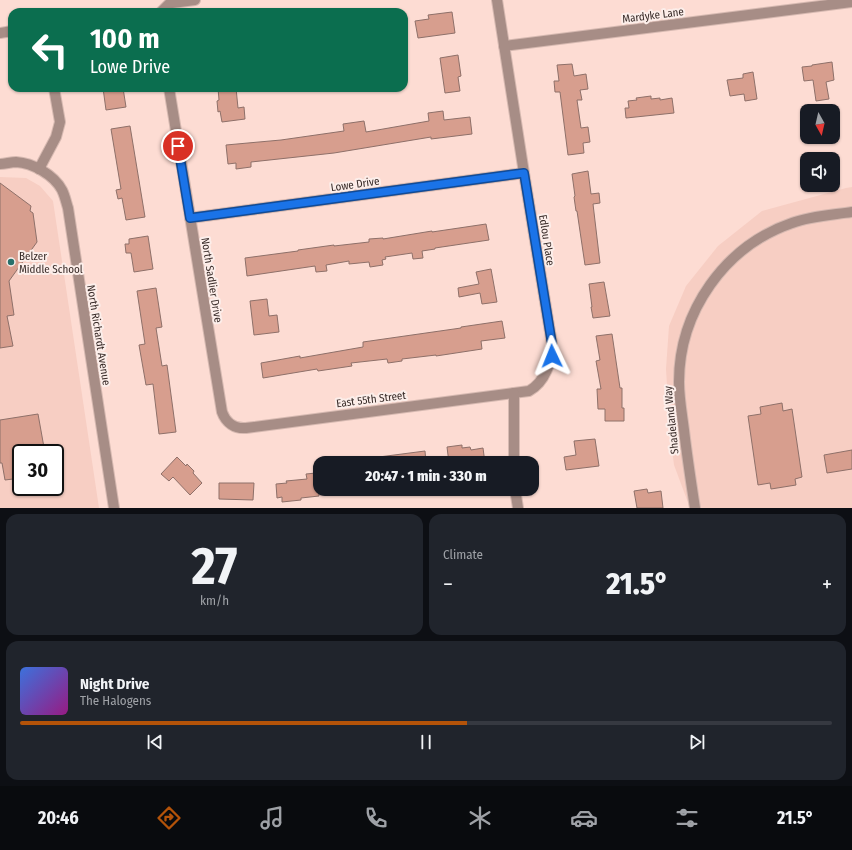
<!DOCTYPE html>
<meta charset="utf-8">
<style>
body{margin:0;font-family:"Fira Sans Condensed",sans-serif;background:#20242c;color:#f1f3f6;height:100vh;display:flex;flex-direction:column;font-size:15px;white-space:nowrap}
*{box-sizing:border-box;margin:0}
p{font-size:13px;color:#9ea1a6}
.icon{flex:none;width:22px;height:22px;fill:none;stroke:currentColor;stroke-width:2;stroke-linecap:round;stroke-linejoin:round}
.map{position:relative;height:508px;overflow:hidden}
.sheet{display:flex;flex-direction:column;gap:6px;padding:6px;background:#0d0f14;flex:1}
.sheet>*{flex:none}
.guide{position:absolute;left:8px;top:8px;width:400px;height:84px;border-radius:12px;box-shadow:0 1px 3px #0004;background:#0b6e4f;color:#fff;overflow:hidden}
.needle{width:26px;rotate:172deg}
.buttons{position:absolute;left:800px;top:104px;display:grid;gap:8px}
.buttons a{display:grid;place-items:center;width:40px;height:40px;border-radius:8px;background:#171b24;box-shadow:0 1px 3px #0004;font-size:20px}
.speed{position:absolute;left:12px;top:444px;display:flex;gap:8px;font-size:20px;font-weight:700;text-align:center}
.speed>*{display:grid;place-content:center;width:52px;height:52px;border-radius:50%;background:#171b24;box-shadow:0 1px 3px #0004;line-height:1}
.speed .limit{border:2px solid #111;border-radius:6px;background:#fff;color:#111}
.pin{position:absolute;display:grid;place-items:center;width:34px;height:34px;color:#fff;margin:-17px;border:2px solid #fff;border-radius:50%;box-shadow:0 1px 4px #0007}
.me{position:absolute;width:44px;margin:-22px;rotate:358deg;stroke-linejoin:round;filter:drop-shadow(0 0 3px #0008)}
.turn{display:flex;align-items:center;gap:14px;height:84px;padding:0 16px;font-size:18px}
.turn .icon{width:52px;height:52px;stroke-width:2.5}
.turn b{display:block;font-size:28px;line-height:34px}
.big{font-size:30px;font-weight:800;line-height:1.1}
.sheet .card{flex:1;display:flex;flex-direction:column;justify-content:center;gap:6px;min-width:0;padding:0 14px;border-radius:12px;background:#20242c}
.sheet .dial{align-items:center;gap:0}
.dial b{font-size:52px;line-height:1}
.song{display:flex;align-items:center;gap:12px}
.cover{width:48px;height:48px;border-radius:6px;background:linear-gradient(135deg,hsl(220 70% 55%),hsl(310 70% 35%))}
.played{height:4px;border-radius:2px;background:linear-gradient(90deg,#b45309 55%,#363941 55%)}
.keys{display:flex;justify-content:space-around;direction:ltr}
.heat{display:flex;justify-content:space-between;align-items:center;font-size:22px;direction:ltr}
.sheet .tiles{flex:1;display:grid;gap:6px;grid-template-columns:1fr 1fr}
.card:last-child{grid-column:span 2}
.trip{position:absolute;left:313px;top:456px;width:226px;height:40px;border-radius:12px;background:#171b24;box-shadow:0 1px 3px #0004;font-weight:800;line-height:40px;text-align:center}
.menu{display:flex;height:64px;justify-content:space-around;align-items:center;background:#090b0e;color:#9ea1a6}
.menu .icon{width:28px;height:28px}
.menu .current{color:#b45309}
.menu b{font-size:18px;color:#f1f3f6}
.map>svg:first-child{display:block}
.built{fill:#f7cec3;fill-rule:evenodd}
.building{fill:#d79e8e;stroke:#8e7069}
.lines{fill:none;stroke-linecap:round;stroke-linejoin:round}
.minor-casing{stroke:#d6b9b1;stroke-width:12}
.minor{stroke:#a78d86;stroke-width:10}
.route-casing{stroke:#114b97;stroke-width:10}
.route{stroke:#1a73e8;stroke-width:7}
.poi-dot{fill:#27706b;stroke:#fceeea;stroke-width:1.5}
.labels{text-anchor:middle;stroke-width:4;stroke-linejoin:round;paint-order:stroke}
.street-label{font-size:11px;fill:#382b28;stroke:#fceeea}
.poi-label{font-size:11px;fill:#382b28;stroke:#fceeea;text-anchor:start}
</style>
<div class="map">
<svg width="852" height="508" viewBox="0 0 852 508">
<rect width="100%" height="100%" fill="#fddcd3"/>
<g class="built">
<path d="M0,177L26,178L40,186L53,201L99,508H0ZM21,453H55V487H21Z"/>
<polygon points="852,187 852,508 690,508 674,465 670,433 666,369 669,326 686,286 718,246 762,211 846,188"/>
</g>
<g class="building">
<polygon points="452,12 455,33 418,38 415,21 429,19 428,15"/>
<polygon points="458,55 461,76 458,77 460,91 445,93 440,58"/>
<polygon points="832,62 834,80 826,82 829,99 816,101 813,80 804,81 802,67 812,66 812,65"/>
<polygon points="572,64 574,76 586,74 588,89 580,90 582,100 577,100 581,128 588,127 590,142 583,143 584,153 568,155 560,92 555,92 554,81 559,81 557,65"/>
<polygon points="753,72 757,99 745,101 744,94 730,96 727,80 743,78 743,74"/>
<polygon points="103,88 123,88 126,107 106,110"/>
<polygon points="218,88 236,88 238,108 244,107 245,119 222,122 220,111 218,112 217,101 219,100"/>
<polygon points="651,96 651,99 660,98 660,100 672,98 674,113 626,118 625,108 629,108 628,101 637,100 636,98"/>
<polygon points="443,111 444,120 470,117 472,134 431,139 431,137 334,153 251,162 251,167 236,169 236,163 228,164 226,145 281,140 344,131 343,124 364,121 366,132 429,121 428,113"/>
<polygon points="130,126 145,217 126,220 122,198 118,199 116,190 121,189 111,129"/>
<polygon points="588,171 591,194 599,193 600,203 593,204 600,263 585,265 577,211 576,211 574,197 575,196 572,174"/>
<polygon points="0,183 31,206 30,211 33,213 37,242 9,281 14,315 7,316 13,346 0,348"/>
<polygon points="486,224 489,240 435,248 435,249 422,251 423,258 413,259 412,253 385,257 386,259 382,260 383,265 370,267 369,262 349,264 349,261 326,265 327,271 316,272 315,266 247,276 245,258 298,251 298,250 334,245 334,246 369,242 369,239 383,238 383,239 432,231 432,232"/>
<polygon points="148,236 153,269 134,272 131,253 126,253 125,244 129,244 129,239"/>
<polygon points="491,269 497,302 482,304 480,293 459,297 458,288 479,284 476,272"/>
<polygon points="604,282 610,316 593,318 591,307 592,307 589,284"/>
<polygon points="156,288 162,327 156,328 162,366 167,365 176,432 159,434 153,384 146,385 139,345 145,344 137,291"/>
<polygon points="267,299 269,316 277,315 279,332 254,335 250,301"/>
<polygon points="502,321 505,338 481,341 482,349 436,356 436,355 402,359 402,361 388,363 387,359 351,363 352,366 318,371 317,369 263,378 261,363 300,356 300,358 363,347 363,342 461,328 461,327"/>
<polygon points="612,334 620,388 622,388 622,408 624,408 624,421 605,421 605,409 598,409 597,389 601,389 596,361 600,360 596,336"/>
<polygon points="782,403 783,411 792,409 802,477 795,479 796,485 771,489 770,483 758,485 748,416 761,414 760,407"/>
<polygon points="38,414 45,453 21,453 21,478 5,480 2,463 0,463 0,420"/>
<polygon points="595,439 599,466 566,470 564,457 576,455 574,441"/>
<polygon points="462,445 462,448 470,447 471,450 483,448 485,463 449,463 447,447"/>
<polygon points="852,450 852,469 827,473 824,455"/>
<polygon points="425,451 426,463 379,463 379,457"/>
<polygon points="177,457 186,466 187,464 194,471 193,473 202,483 190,495 173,477 169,481 161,474"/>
<polygon points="316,473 319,496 301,498 301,500 282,502 282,497 277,498 276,484 287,483 286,481 307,479 306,474"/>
<polygon points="219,483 254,483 253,500 219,499"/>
<polygon points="647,489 648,493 661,491 663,508 637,508 634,491"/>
</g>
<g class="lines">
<g class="minor-casing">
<g id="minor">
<polyline points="161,12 169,4 172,3 195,0"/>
<polyline points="0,33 12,31"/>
<polyline points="504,46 852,2"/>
<path d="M169,88L222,412C226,423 235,429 246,428L529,391C545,382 552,362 552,344L524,173L497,0"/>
<path d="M0,164C5,164 11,162 16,162C33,163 54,175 62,190C65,196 66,202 68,208L114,508"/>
<polyline points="39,169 56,137 60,122 54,88"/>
<polyline points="190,218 524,173"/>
<polyline points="514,393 514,463"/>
<polyline points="515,489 518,508"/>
<path d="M695,508C691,482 687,456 684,430C682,414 679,398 679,382C679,311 725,246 792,223C811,216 832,215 852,212"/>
</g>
</g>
<use href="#minor" class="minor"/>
</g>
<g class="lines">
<g class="route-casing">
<polyline id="route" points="178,146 190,218 524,173 552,344 552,356"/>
</g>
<use href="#route" class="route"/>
</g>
<circle class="poi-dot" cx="11" cy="262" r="4"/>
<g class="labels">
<g class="street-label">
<text transform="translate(653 15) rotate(-7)" y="4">Mardyke Lane</text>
<text transform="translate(355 184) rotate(-8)" y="4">Lowe Drive</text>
<text transform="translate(547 240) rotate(81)" y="4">Edlou Place</text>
<text transform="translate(212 280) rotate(81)" y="4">North Sadlier Drive</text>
<text transform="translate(99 335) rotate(81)" y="4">North Richardt Avenue</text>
<text transform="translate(371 399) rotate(-7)" y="4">East 55th Street</text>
<text transform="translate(671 420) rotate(-96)" y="4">Shadeland Way</text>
</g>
<g class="poi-label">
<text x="19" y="260">Belzer<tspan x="19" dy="13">Middle School</tspan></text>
</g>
</g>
</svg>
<div class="buttons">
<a><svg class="needle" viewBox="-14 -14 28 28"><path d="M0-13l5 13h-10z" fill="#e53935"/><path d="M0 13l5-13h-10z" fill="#9ea1a6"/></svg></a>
<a><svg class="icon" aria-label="sound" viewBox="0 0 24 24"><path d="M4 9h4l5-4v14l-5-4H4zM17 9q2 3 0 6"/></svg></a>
</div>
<div class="speed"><div class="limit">30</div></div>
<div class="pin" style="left:178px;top:146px;background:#d93025"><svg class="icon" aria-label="arrive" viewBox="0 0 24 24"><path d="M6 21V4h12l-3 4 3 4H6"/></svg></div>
<svg class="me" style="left:552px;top:356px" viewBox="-20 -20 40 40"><path d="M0-17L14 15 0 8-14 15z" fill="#1a73e8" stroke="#fff" stroke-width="4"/></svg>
<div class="trip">20:47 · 1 min · 330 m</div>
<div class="guide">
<div class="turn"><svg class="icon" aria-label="left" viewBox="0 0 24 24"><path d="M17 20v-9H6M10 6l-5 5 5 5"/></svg><div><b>100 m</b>Lowe Drive</div></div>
</div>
</div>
<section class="sheet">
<div class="tiles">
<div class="card dial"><b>27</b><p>km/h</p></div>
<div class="card"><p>Climate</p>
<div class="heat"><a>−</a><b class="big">21.5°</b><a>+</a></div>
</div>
<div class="card">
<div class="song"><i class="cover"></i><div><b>Night Drive</b><p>The Halogens</p></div></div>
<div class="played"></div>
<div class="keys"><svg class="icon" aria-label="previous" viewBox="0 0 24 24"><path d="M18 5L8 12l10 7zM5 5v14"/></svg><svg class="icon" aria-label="pause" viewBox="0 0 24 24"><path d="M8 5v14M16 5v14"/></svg><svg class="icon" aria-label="next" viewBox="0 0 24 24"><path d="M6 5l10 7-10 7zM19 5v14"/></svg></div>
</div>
</div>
</section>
<nav class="menu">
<b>20:46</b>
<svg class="icon current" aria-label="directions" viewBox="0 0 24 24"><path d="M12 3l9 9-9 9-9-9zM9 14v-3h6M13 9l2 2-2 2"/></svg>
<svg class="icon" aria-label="music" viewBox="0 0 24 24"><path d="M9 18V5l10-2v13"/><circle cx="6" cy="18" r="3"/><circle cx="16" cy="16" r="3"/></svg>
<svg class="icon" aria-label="phone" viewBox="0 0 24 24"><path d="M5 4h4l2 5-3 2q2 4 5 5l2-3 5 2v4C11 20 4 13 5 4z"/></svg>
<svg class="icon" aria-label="climate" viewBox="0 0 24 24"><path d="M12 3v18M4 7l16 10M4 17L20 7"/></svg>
<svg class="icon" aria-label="car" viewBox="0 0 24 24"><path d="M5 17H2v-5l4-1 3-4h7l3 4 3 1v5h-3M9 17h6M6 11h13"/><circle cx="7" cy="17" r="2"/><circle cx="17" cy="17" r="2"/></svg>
<svg class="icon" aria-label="filters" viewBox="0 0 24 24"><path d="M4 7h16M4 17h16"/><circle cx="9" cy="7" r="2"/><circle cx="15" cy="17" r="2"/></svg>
<b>21.5°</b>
</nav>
